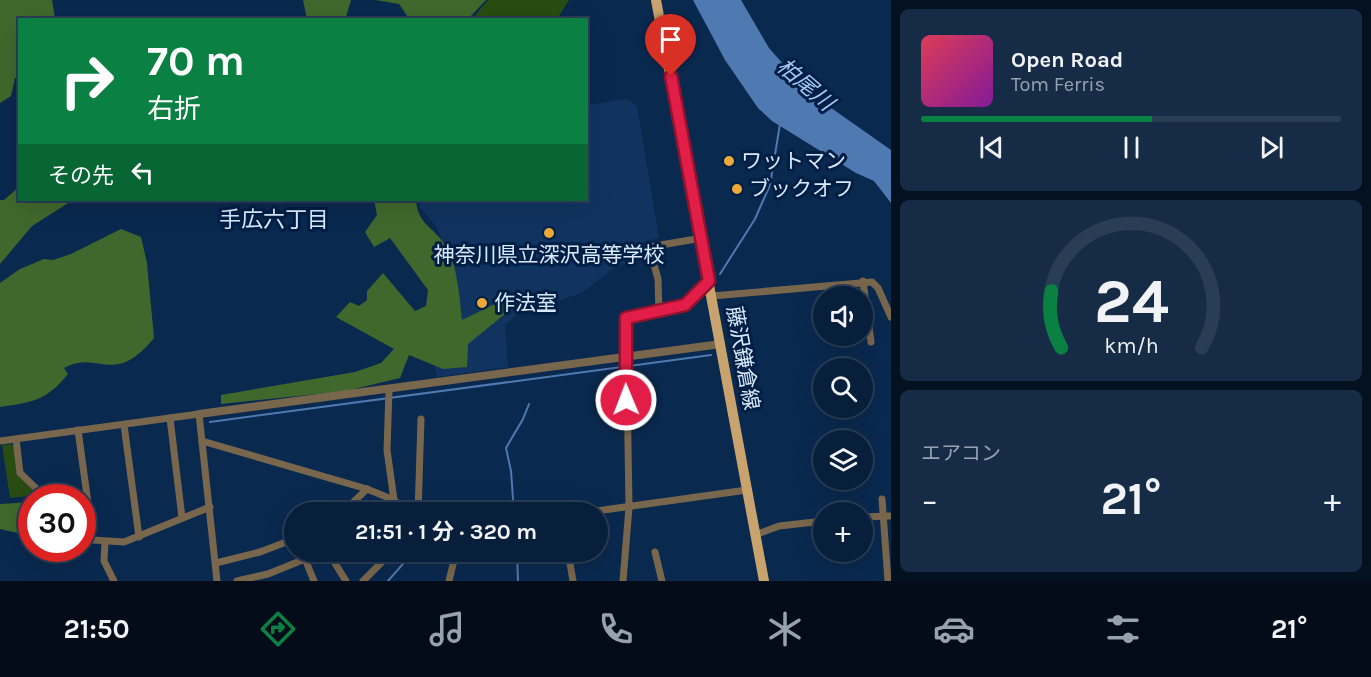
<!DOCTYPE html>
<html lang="ja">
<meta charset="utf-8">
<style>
body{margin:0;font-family:Karla,"Noto Sans JP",sans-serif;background:#162c46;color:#f1f3f6;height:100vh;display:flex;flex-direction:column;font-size:22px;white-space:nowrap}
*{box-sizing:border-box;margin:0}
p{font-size:20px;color:#98a2af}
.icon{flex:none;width:33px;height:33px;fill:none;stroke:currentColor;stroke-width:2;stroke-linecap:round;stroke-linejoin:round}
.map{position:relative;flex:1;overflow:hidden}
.sheet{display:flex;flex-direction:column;gap:9px;padding:9px;background:#041120;width:480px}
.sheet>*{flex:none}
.top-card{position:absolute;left:18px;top:18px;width:570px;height:183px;border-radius:0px;box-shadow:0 6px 24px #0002,0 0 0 2px #293d55;background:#0b8043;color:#fff;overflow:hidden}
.tools{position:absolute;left:813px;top:286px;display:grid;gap:12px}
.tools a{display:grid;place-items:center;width:60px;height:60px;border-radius:50%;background:#081f3b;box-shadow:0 6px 24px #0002,0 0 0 2px #293d55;font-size:30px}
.speed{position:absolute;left:18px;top:484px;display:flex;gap:12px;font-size:30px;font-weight:700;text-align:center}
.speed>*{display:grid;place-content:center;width:78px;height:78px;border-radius:50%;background:#081f3b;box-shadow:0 6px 24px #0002,0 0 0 2px #293d55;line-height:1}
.speed .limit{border:9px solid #d22;background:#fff;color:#111}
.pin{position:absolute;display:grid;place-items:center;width:51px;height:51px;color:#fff;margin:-62px -26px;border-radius:50% 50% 50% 0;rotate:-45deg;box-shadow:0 0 6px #0007}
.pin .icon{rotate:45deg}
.me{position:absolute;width:66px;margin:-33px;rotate:359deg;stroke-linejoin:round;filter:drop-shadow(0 0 4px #0008)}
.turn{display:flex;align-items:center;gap:21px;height:126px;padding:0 30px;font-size:27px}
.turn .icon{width:78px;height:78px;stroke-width:2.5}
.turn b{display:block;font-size:42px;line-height:51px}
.then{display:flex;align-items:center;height:57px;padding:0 30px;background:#0003;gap:12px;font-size:22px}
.big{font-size:45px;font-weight:700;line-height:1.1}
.sheet .card{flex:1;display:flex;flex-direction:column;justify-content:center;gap:9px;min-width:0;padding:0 21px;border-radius:9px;background:#162c46}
.sheet .dial{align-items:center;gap:0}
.dial svg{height:156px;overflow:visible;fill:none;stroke:#293d55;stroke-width:7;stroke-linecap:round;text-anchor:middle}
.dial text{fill:#f1f3f6;stroke:none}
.song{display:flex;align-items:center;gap:18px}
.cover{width:72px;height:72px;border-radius:9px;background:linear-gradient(135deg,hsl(350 70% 55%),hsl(290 70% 35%))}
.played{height:6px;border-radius:3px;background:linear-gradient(90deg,#0b8043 55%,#293d55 55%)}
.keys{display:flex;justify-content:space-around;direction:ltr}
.heat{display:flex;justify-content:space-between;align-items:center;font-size:33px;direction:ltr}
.trip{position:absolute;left:284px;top:502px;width:324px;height:60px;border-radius:30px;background:#081f3b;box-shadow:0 6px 24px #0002,0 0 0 2px #293d55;font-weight:700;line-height:60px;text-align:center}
.tabs{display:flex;height:96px;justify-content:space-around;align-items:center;background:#030c18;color:#98a2af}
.tabs .icon{width:42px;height:42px}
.tabs .on{color:#0b8043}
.tabs b{font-size:27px;color:#f1f3f6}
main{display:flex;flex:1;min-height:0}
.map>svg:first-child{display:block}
.built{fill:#10345f}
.green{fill:#284c11}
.forest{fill:#41682c}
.water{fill:#4f79b1}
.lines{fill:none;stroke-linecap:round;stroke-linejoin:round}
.stream{stroke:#4f79b1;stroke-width:2}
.minor{stroke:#79674d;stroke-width:7}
.tertiary{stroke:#79674d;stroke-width:8}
.primary{stroke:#c9a36d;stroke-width:10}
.route-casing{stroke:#92132f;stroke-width:15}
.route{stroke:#e11d48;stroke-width:10}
.poi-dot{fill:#eca93a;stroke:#011f44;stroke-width:2}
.labels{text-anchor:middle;stroke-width:6;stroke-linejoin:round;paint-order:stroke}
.poi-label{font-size:21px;fill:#dae9fc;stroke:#011f44;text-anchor:start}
.street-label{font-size:21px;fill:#dae9fc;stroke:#011f44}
.water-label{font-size:22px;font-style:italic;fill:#a6c9f9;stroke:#011f44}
.neighbourhood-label{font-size:22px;fill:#dae9fc;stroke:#011f44}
</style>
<main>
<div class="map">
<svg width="891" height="581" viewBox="0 0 891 581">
<rect width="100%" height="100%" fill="#0a294f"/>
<polygon class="built" points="626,99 637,106 659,238 646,241 648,256 615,267 583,292 523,314 521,311 505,325 508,367 437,377 431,351 447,254 437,227 419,207 419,200 586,200 587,105"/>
<g class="green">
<polygon points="488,0 569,0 557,19 472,19"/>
<polygon points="11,444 14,446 17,475 38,495 10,498 2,445"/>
</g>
<g class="forest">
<polygon points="0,0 52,0 55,19 20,20 19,78 15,78 11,96 0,103"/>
<polygon points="303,0 351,0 345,20 307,19"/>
<polygon points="375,0 486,0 468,19 410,20 399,4"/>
<polygon points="19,187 20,200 73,200 32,226 0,264 0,200 4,200"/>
<path d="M374,200H416C418,225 433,226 446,246C457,262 460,301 462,320L509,297L516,305L468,344L467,367L443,369L409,355L400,378L346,391L221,404V395L355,372L381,363L394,349L336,317L350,302L359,306L367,300V291L383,273L415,311L426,306L428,290L390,238L374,247L365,232L377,215Z"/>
<path d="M121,229L141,237L147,263L154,338C113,388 99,349 64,368L68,374C46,401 33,402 0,407V283L20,269L44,259L53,260L71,254Z"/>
<polygon points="31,502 31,529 22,534 0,529 0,504"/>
</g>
<polygon class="water" points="693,0 741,0 769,48 807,91 891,150 891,203 874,181 856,173 772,121 758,108 725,60"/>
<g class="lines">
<g class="stream">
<polyline points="720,274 755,219 770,185 780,124"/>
<polyline points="210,422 711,355"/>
<polyline points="514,513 511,471 506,448 523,419 529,404"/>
<polyline points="517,552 518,581"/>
<polyline points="388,581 409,557 409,552"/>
</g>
<g class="minor">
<polyline points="863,281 871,342"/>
<polyline points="712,296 872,282 878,288 891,317"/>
<polyline points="659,312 685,305 709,282"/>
<polyline points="389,390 387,450 394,500"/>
<polyline points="170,418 182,518"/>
<polyline points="124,425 139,537"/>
<polyline points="78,430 91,525 82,529"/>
<polyline points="16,439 20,473 42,494 43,498"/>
<polyline points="0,441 199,414 217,581"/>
<polyline points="202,441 367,489 394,500 408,513"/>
<polyline points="882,499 888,581"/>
<polyline points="342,513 367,489"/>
<polyline points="418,513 421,419"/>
<polyline points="582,513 747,490"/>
<polyline points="862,517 891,516"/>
<polyline points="755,535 779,526 824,521"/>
<polyline points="93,540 124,542 210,507"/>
<polyline points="105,542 104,561 114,581"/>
<polyline points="328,552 346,581"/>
<polyline points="568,552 573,581"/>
<polyline points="655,552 662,581"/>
<polyline points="216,563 260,552 294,539"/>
<polyline points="237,581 268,574 305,559 314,581"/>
<polyline points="363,581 392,552"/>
<polyline points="449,581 456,552"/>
<polyline points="623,581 629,507 626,318 659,312 658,279 649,247 702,238"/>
</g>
<polyline class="tertiary" points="199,414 721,344"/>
<polyline class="primary" points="656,0 764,581"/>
</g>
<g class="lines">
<g class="route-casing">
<polyline id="route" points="626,400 626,318 685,305 709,281 671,76"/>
</g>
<use href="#route" class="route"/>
</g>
<g class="poi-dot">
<circle cx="729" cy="161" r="6"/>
<circle cx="737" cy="189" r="6"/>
<circle cx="549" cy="233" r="6"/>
<circle cx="482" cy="303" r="6"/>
</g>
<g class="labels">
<g class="poi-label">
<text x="741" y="168">ワットマン</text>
<text x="749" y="196">ブックオフ</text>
<text x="549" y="262" text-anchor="middle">神奈川県立深沢高等学校</text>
<text x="494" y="310">作法室</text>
</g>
<g class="street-label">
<text transform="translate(743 358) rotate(80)" y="7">藤沢鎌倉線</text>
</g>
<g class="water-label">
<text transform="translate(806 84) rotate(41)" y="8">柏尾川</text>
</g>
<g class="neighbourhood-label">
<text x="274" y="227">手広六丁目</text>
</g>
</g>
</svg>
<div class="tools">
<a><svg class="icon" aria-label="sound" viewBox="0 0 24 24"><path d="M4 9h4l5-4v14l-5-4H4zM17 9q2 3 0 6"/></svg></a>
<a><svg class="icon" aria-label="search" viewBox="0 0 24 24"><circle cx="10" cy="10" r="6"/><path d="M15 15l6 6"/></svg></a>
<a><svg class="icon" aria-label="layers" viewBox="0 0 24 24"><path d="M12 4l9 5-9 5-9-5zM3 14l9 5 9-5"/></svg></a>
<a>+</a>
</div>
<div class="speed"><div class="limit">30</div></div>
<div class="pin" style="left:671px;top:76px;background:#d93025"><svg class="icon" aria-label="arrive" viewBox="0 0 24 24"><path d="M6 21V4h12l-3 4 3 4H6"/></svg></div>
<svg class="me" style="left:626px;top:400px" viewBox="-20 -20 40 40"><circle r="17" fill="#e11d48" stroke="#fff" stroke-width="3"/><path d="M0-11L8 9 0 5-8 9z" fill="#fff"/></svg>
<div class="trip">21:51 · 1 分 · 320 m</div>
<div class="top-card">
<div class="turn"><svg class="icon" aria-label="right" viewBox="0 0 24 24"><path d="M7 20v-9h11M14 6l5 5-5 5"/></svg><div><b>70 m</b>右折</div></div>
<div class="then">その先<svg class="icon" aria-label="left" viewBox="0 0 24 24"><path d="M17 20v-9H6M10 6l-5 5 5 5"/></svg></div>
</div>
</div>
<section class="sheet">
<div class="card">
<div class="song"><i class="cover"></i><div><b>Open Road</b><p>Tom Ferris</p></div></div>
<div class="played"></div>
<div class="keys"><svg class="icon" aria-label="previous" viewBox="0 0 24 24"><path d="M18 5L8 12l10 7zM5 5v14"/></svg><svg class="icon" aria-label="pause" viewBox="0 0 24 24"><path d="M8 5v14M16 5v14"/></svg><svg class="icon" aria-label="next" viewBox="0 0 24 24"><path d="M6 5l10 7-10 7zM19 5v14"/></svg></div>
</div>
<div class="card dial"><svg viewBox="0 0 100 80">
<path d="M14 69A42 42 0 1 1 86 69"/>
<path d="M14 69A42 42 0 0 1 9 40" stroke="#0b8043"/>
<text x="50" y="56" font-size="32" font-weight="700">24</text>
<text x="50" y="72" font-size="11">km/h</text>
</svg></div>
<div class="card"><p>エアコン</p>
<div class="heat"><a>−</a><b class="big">21°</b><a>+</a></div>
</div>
</section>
</main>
<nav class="tabs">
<b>21:50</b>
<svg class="icon on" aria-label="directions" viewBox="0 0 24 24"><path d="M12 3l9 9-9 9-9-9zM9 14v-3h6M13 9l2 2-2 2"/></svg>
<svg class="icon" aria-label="music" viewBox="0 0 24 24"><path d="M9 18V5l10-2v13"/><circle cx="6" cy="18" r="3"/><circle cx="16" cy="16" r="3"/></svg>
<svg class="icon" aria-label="phone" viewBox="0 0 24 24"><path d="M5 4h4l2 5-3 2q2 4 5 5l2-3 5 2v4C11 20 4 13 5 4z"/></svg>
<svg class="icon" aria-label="climate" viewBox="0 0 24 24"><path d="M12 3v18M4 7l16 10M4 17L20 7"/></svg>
<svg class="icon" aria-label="car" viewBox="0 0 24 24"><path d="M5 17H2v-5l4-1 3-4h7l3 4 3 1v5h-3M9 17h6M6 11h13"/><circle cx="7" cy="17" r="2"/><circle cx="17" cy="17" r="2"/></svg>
<svg class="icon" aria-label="filters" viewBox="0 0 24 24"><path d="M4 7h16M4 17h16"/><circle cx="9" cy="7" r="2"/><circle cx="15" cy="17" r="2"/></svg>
<b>21°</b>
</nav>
